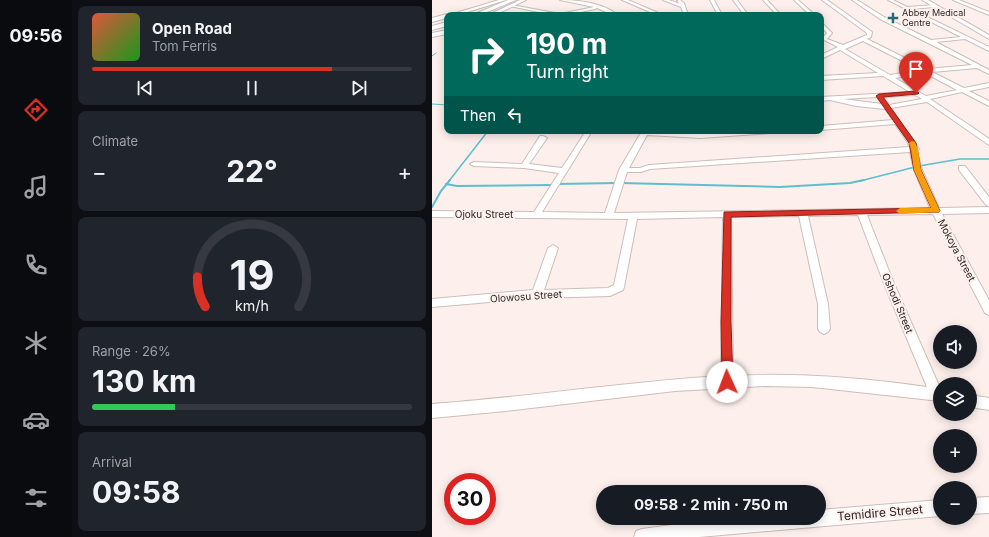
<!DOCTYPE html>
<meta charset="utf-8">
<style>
body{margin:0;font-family:Inter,sans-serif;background:#20242c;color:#f1f3f6;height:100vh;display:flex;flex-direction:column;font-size:15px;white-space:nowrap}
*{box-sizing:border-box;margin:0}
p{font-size:13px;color:#9ea1a6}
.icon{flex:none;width:22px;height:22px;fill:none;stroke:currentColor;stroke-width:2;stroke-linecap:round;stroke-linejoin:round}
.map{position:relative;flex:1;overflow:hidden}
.panel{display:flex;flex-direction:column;gap:6px;padding:6px;background:#0d0f14;width:360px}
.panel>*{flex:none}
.guide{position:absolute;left:12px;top:12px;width:380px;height:122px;border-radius:8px;box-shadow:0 2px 10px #0003;background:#00695c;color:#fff;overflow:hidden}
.tools{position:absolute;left:501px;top:325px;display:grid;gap:8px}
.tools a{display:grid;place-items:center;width:44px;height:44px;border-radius:50%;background:#171b24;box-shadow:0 2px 10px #0003;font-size:20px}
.speed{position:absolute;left:12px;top:473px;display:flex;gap:8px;font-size:20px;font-weight:700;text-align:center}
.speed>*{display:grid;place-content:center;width:52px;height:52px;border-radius:50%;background:#171b24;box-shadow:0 2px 10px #0003;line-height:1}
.speed .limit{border:6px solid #d22;background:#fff;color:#111}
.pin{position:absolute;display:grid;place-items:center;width:34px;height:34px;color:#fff;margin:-41px -17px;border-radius:50% 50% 50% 0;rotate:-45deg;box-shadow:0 0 4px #0007}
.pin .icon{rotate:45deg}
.me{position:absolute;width:44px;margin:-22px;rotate:358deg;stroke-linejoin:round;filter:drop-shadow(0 0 3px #0008)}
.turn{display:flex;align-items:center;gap:14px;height:84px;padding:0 16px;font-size:18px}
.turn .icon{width:52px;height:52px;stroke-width:2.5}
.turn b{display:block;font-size:28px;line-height:34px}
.then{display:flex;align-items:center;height:38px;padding:0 16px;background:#0003;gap:8px;font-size:15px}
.big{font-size:30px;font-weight:700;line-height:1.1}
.panel .tile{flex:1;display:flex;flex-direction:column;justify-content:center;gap:6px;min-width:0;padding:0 14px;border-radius:8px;background:#20242c}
.panel .dial{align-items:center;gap:0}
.dial svg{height:104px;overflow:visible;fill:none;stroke:#363941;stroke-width:7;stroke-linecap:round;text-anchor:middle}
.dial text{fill:#f1f3f6;stroke:none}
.song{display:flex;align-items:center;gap:12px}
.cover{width:48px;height:48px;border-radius:6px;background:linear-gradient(135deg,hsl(10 70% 55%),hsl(120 70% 35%))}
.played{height:4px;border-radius:2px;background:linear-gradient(90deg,#d93025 75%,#363941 75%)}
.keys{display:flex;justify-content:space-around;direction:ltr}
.heat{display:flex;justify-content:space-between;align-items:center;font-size:22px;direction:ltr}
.charge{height:6px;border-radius:3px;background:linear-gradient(90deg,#34c759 26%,#363941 0)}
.trip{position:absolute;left:164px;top:485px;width:230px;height:40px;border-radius:20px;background:#171b24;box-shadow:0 2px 10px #0003;font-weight:700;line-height:40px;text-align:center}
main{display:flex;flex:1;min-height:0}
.tab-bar{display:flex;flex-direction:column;width:72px;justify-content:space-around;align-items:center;background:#090b0e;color:#9ea1a6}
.tab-bar .icon{width:28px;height:28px}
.tab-bar .current{color:#d93025}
.tab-bar b{font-size:18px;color:#f1f3f6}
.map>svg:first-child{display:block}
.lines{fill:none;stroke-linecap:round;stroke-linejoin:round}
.stream-far2{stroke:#5ebece;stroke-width:1}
.stream-far1{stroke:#5ebece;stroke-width:1.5}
.stream{stroke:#5ebece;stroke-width:2}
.minor-casing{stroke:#cdbdb9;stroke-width:2}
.major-casing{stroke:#cdbdb9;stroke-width:2}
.highway-casing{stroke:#cdbdb9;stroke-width:2}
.minor{fill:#fff;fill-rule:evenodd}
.major{fill:#fff;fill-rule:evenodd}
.highway{fill:#fff;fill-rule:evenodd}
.route{fill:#d93025;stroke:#8d1f18}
.slow{fill:#f59e0b}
.poi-dot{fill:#236c77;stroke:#fdf0ec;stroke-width:1.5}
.labels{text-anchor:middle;stroke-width:4;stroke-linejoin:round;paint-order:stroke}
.far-poi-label{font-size:9px;fill:#2d2726;stroke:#fdf0ec;text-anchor:start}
.street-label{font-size:10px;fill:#2d2726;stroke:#fdf0ec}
.near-street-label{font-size:12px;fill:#2d2726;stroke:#fdf0ec}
</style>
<main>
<nav class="tab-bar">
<b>09:56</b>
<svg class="icon current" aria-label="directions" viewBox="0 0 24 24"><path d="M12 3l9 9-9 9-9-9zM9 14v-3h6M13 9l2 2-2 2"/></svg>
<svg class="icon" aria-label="music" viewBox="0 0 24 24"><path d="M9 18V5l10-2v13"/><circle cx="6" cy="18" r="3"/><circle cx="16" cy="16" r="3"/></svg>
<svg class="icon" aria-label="phone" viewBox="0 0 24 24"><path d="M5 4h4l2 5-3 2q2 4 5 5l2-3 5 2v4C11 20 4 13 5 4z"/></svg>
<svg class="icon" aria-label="climate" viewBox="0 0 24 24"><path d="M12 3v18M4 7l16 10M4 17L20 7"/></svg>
<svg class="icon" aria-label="car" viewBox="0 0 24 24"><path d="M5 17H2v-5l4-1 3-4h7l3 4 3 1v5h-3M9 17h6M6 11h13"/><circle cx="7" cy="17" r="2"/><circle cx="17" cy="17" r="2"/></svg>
<svg class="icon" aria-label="filters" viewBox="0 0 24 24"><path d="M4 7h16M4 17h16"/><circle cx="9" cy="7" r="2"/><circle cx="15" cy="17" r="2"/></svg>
</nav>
<section class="panel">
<div class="tile">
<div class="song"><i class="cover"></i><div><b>Open Road</b><p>Tom Ferris</p></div></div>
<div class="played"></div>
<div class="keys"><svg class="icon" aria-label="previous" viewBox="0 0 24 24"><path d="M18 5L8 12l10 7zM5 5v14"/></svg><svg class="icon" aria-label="pause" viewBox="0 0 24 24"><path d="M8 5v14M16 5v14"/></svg><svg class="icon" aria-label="next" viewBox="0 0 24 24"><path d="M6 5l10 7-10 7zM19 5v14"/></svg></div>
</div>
<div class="tile"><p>Climate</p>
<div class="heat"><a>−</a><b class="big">22°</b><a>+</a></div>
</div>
<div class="tile dial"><svg viewBox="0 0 100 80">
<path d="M14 69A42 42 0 1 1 86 69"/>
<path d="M14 69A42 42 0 0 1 8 46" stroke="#d93025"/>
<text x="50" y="56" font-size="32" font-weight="700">19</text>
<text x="50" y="72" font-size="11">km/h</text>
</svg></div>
<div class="tile"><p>Range · 26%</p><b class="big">130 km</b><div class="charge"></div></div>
<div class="tile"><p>Arrival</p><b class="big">09:58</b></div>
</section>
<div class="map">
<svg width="557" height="537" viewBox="0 0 557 537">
<rect width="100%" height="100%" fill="#fdf0ec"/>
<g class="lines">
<g class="stream-far2">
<polyline points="0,56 4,53"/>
<polyline points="0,104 15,105"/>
</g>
<g class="stream-far1">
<polyline points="487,166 528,159 557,159"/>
<polyline points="17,181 56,131"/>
<polyline points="428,181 483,167"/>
</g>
<g class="stream">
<polyline points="189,183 348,187 418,183 432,180"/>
<polyline points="14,184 25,186 121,185"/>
<polyline points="125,184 185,183"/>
<polyline points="0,207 9,191 18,180"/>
</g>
<g class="minor-casing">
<g id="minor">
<path d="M128,0C147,0 171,3 186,15H181L165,8L163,9L135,15H121L78,6L80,5L128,14L162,7Z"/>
<polygon points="190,0 196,0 231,15 225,15"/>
<polygon points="231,0 237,0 248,4 245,1 248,0 252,3 256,15 252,15 249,7"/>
<polygon points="278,0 282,0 290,15 286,15"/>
<polygon points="301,0 305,0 316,15 312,15"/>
<polygon points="331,0 335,0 349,15 345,15"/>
<polygon points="362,0 366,0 383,15 378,15"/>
<path d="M390,0H395L440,32L439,37L435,39L495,69L540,65L448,19L420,0H425L452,17L499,40L529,37L456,0H461L475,7L503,5L502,7L479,9L557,47V51L533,39L504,42L557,70V74L545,68L500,72L532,88L557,83V87L537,91L557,101V106L530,92L498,99L543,129L557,139V145L495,102L459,108L487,149L485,151L490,170L507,208L557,207V213L510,214L557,300V315L553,313L501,214L435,215L461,281L508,388V401L380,387L333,386L243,391L74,411L0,418V404C96,397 192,382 289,376L291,217L205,219L192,287L191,290L178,296L105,298L0,307V299L101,290L116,248L121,245L126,248L112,290L176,288L182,285L196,219L0,217V211L102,212L127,173L92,168L42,166L38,164L42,162L90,164L108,136H111L115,138L97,164L130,168L154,131H160L110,212L173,213L187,170L210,131L269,134L309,131H341L338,133L269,138L215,135L197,168H208L217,165L477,147L476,143L463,124L389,130V126L461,120L453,109L424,106L398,100L389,101V97L478,92L451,76L389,80V76L446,73L408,50L389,59V55L406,47L390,39L395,33L389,26V22L400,33L395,39L411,45L435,35V33ZM431,41L488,70L458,75L413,49ZM493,73L525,90L494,96L463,78ZM483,95L490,99L457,105L451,97ZM445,97L450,104L411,99ZM478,152L482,170L498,208L182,213L195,172H209L218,169ZM426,215L451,281L495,387C431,378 366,372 301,376L299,217L367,216L386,304V329L388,332L392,334L396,332L398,329L396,304L376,216Z"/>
<polygon points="521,0 527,0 557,12 557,15"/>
<polygon points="527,166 533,166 557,197 557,206 554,205 527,170"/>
<polygon points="538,395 557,398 557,410 538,407"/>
<polygon points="557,497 557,513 538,514 538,498"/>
<polygon points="508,500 508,516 267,537 202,537 204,531 210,529 291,518 387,518 387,510"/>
</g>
</g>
<g class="major-casing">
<g id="major">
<polygon points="67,0 74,0 26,15 17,15"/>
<polygon points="88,0 94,0 63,15 56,15"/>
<polygon points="490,0 496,0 557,35 557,39"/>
<polygon points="15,14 17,15 15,15 15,18 0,22 0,18"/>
<polygon points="15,30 15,34 0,37 0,33"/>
</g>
</g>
<g class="highway-casing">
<g id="highway">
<polygon points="76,0 84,0 48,15 40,15"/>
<polygon points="15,22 15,26 0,30 0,26"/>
</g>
</g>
<use href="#minor" class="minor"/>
<use href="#major" class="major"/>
<use href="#highway" class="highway"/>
</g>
<polygon class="route" points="484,91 487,93 486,94 451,97 484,143 489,170 508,211 507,212 299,217 299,322 301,382 299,386 295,387 291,386 290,382 289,322 292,212 499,208 482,170 477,143 444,96 447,94"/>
<polygon class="slow" points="480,141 483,142 486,149 489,170 508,211 507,212 468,214 464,211 468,208 499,208 482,170 479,149 477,143"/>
<path class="poi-dot" d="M459 12h4v4h4v4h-4v4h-4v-4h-4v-4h4z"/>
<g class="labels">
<g class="far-poi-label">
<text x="470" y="16">Abbey Medical<tspan x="470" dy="10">Centre</tspan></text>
</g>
<g class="street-label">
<text x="52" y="218">Ojoku Street</text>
<text transform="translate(525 250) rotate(62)" y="4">Mokoya Street</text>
<text transform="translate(94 296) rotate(-4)" y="4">Olowosu Street</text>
<text transform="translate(466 303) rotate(67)" y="4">Oshodi Street</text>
</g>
<g class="near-street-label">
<text transform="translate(448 513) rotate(-5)" y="4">Temidire Street</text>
</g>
</g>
</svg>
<div class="tools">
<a><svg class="icon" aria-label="sound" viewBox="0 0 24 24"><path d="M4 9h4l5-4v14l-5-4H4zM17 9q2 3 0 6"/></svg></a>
<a><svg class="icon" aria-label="layers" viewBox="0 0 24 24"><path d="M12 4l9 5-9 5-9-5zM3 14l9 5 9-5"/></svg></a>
<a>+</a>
<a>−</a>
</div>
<div class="speed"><div class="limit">30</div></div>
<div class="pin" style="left:484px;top:93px;background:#d93025"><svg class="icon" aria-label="arrive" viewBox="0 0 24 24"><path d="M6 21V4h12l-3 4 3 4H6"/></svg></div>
<svg class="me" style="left:295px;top:382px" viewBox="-20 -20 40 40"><circle r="19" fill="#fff"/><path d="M0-13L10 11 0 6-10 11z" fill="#d93025"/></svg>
<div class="trip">09:58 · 2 min · 750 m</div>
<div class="guide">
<div class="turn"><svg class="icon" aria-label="right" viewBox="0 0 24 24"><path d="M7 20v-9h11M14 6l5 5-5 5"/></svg><div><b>190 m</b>Turn right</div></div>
<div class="then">Then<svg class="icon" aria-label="left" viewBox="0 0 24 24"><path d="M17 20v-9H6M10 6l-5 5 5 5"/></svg></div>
</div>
</div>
</main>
